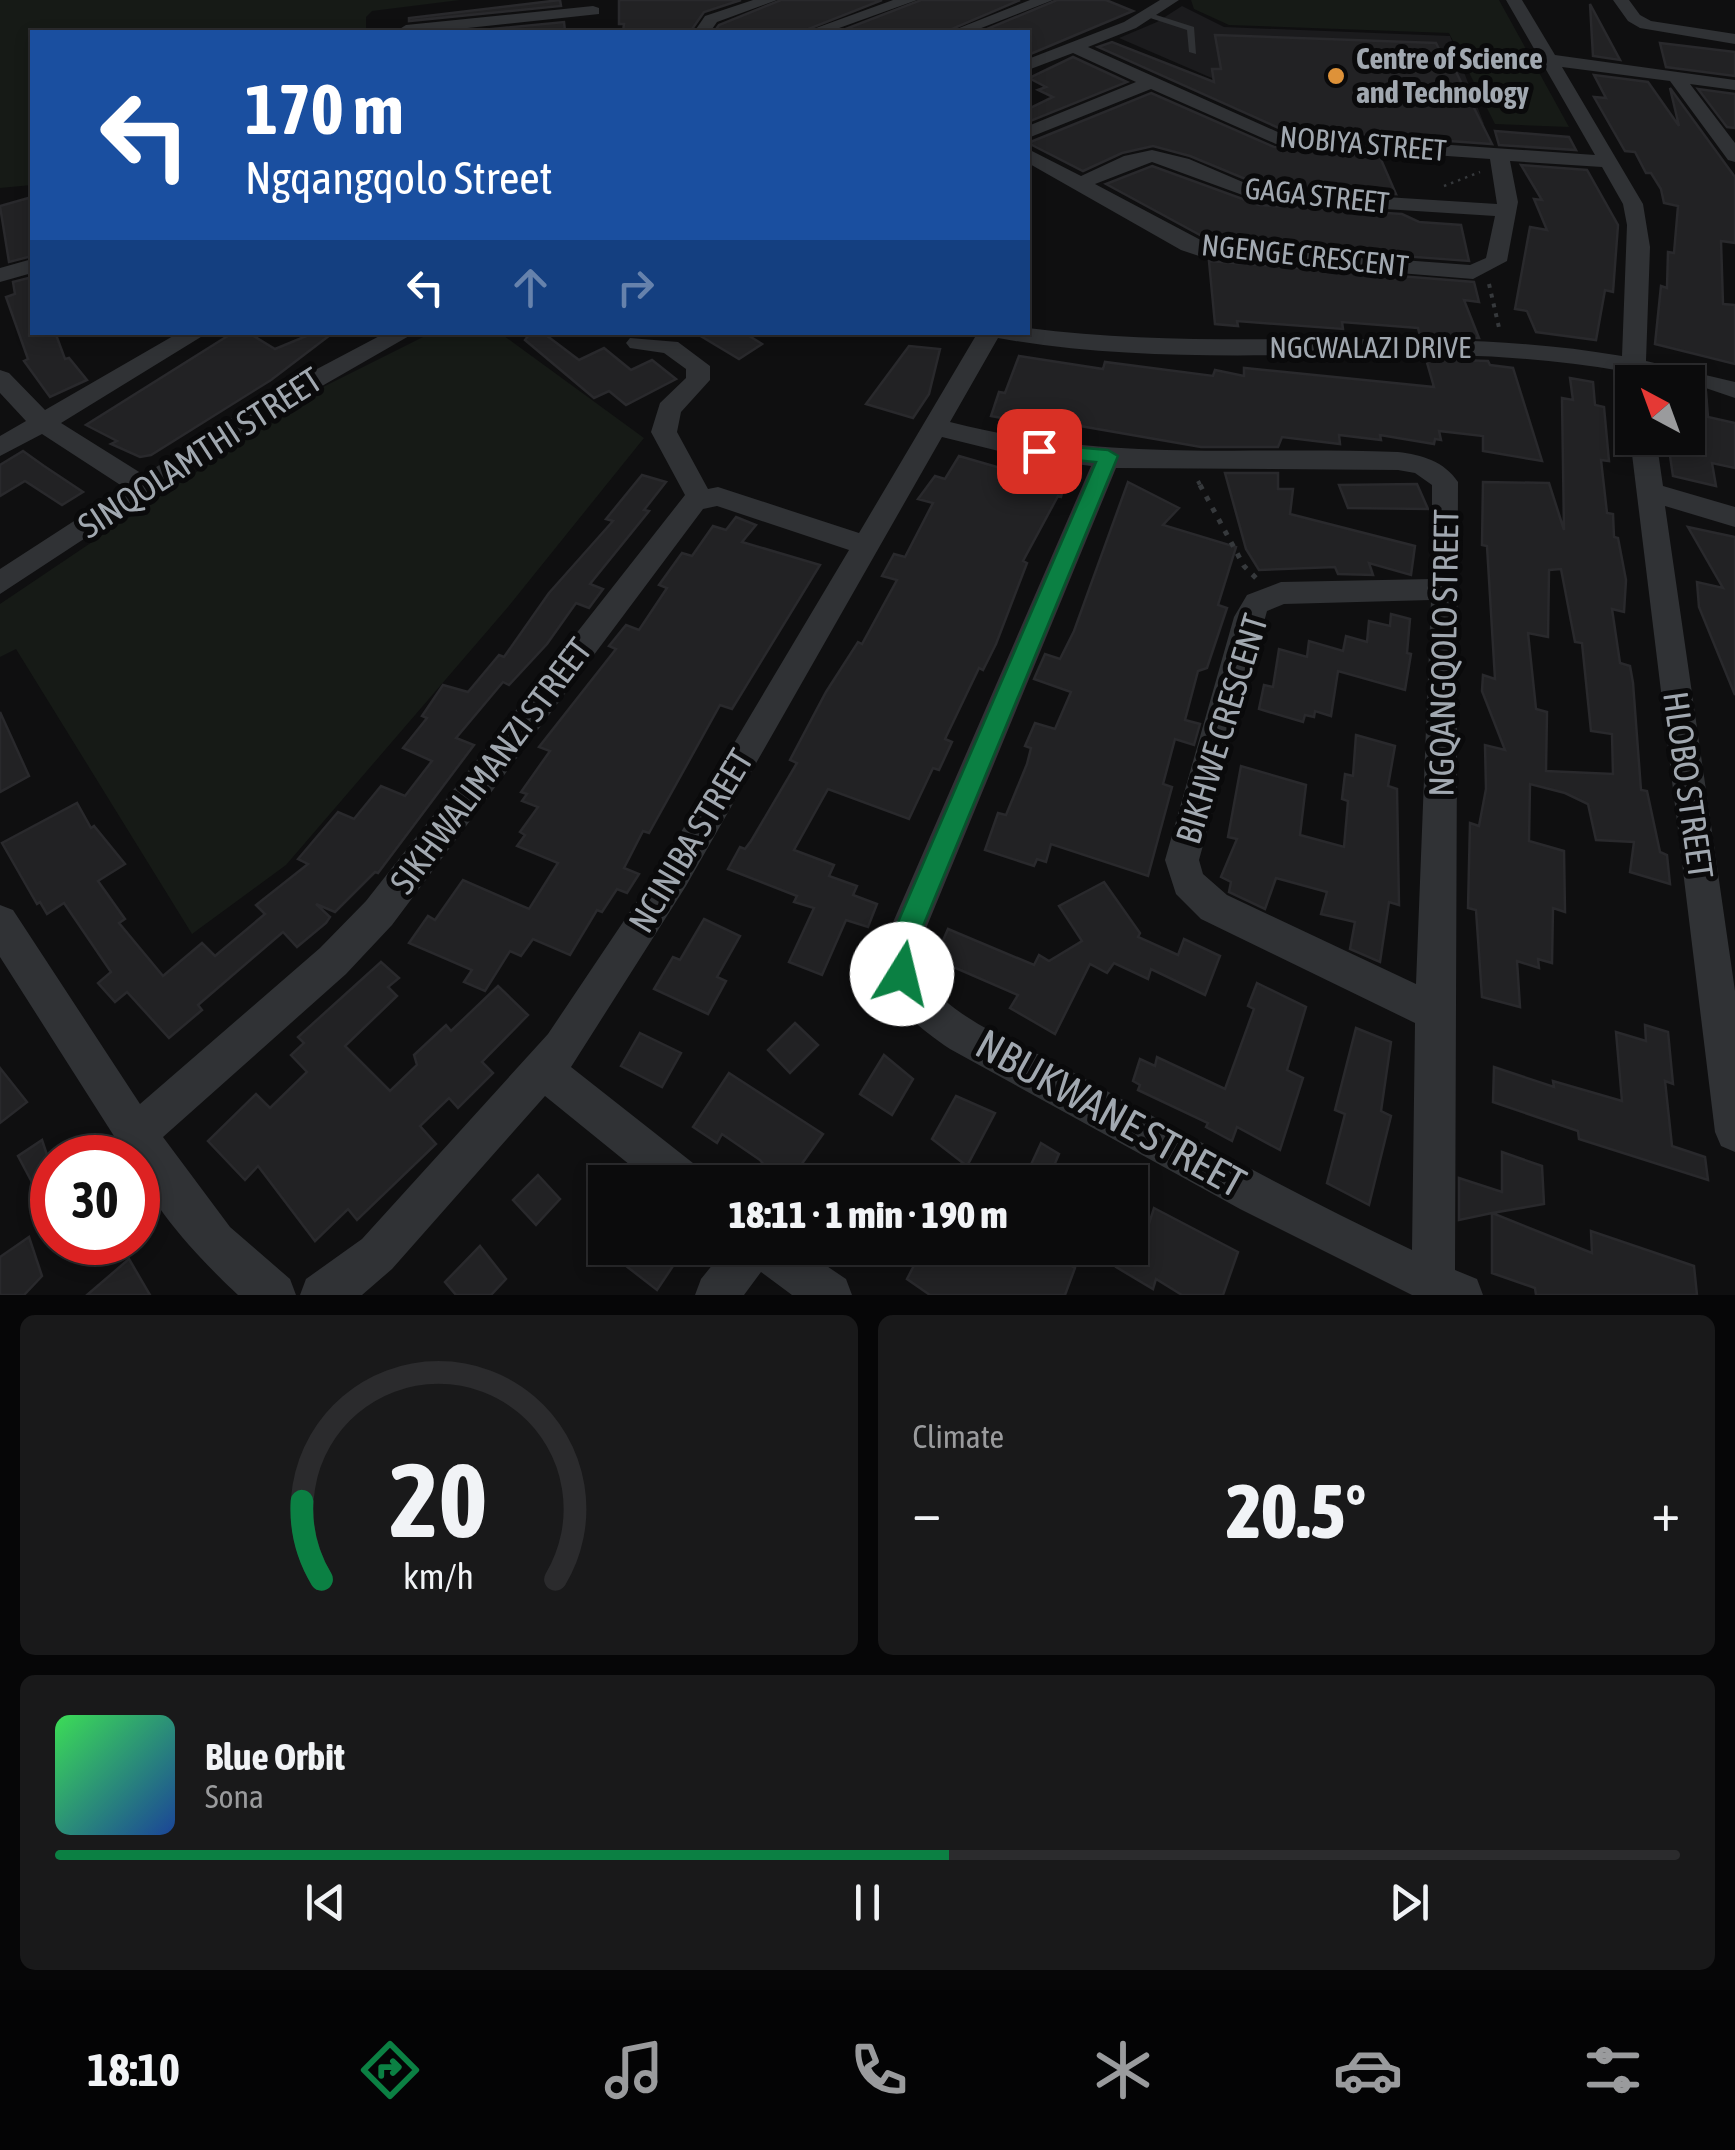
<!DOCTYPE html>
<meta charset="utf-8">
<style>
body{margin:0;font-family:"Asap Condensed",sans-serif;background:#19191a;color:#f1f3f6;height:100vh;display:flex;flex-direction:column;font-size:38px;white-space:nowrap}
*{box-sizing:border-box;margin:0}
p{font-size:32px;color:#9a9b9d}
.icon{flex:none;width:55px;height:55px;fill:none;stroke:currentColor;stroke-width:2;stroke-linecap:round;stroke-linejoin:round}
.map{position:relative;height:1295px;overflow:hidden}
.sheet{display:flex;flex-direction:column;gap:20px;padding:20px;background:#060607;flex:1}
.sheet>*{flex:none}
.guide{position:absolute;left:30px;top:30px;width:1000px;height:305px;border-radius:0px;box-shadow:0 5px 15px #0003,0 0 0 2px #2b2b2d;background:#1a4fa0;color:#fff;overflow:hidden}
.needle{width:65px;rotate:319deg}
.tools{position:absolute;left:1615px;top:365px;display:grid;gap:20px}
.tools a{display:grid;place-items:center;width:90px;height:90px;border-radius:0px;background:#0b0b0c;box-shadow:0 5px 15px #0003,0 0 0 2px #2b2b2d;font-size:50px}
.speed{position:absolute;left:30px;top:1135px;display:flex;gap:20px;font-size:50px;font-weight:700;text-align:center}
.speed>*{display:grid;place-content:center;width:130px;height:130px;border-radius:50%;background:#0b0b0c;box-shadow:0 5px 15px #0003,0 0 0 2px #2b2b2d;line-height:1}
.speed .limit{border:15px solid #d22;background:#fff;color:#111}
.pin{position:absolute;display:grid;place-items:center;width:85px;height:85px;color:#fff;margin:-42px;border-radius:20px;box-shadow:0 5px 15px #0006}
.me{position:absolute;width:110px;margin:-55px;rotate:9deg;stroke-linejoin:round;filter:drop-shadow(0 0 8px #0008)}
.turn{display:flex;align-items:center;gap:35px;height:210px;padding:0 50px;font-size:45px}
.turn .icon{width:130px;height:130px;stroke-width:2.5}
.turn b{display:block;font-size:70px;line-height:85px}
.lanes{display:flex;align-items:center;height:95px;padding:0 50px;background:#0003;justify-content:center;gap:50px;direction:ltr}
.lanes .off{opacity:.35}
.big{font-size:75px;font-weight:800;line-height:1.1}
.sheet .card{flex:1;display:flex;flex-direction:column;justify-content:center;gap:15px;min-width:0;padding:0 35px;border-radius:15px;background:#19191a}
.sheet .dial{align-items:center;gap:0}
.dial svg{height:260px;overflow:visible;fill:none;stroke:#2b2b2d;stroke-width:7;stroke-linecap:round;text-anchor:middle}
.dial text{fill:#f1f3f6;stroke:none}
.song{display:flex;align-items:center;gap:30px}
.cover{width:120px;height:120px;border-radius:15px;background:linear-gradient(135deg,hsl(130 70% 55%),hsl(220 70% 35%))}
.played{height:10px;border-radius:5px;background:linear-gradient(90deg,#0b8043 55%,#2b2b2d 55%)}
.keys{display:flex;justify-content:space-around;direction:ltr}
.heat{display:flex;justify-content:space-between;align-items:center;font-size:55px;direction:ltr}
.sheet .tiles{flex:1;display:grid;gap:20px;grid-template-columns:1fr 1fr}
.card:last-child{grid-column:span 2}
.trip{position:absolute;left:588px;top:1165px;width:560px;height:100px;border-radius:0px;background:#0b0b0c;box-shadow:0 5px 15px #0003,0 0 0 2px #2b2b2d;font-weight:800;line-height:100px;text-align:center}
.tab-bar{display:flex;height:160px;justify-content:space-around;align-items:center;background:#040405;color:#9a9b9d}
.tab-bar .icon{width:70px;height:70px}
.tab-bar .active{color:#0b8043}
.tab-bar b{font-size:45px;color:#f1f3f6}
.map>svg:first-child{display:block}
.built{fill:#1b1b1d}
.green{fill:#161a16}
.building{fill:#222224;stroke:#29292c;stroke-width:2.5;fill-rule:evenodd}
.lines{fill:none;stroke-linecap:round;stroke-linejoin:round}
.path-far2{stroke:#36393c;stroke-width:2.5;stroke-dasharray:2.5 5;stroke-linecap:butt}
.path-far1{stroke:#36393c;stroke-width:4;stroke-dasharray:4 6;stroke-linecap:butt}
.path{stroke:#36393c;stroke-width:5;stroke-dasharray:5 8;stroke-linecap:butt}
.service{fill:#303235;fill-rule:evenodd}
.minor{fill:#303235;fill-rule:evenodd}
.route{fill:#0b8043;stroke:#07532c;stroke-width:2.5}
.poi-dot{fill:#de9239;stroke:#0a0a0b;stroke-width:4}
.labels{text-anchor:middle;stroke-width:10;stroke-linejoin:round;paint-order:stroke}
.far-poi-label{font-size:30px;font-weight:bold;fill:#a1a8b0;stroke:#0a0a0b;text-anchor:start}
.far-street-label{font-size:30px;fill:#a1a8b0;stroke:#0a0a0b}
.street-label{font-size:35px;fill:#a1a8b0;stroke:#0a0a0b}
.near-street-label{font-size:42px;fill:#a1a8b0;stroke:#0a0a0b}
</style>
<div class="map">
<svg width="1735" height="1295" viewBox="0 0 1735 1295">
<rect width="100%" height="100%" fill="#0f0f10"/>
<polygon class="built" points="1182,6 1224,27 1450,36 1484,124 1295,114 1119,38 1157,22"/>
<g class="green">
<polygon points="0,0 460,0 372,11 366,17 366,32 32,32 32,185 0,188"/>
<polygon points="1191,0 1499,0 1569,127 1495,124 1449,33 1229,25 1194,9"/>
<polygon points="431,333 500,333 644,438 508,607 286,865 192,934 16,649 0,657 0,604 321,388"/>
</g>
<g class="building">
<polygon points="560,0 561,6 409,21 409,18"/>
<polygon points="619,0 741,0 704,12 690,32 623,32 624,24 619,24"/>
<polygon points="781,0 882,0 801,32 714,32 719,25"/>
<polygon points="921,0 1020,0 945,32 838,32"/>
<polygon points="1057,0 1106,0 1133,11 1028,55 1028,32 980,32"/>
<polygon points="1590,4 1620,60 1593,56"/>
<polygon points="564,22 565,31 550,32 461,32"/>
<polygon points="1215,35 1436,43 1440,51 1446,52 1492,144 1281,129 1098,47 1112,42 1214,82 1212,69 1221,69"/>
<polygon points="1660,43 1735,52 1735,76 1666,67"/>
<polygon points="1073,57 1127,82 1028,122 1028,109 1053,97 1038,90 1046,87 1029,78"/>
<polygon points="1594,75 1648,82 1679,126 1670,88 1735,177 1735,243 1721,241 1723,304 1735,305 1735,364 1655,344 1661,286 1667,288 1668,252 1674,253 1678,206 1664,203 1661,189 1651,173 1646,173 1635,152 1625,151 1594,97 1606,98"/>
<polygon points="1698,89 1735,94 1735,128 1727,127"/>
<polygon points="1151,93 1274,147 1379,155 1396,194 1260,185 1190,156 1153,146 1122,153 1083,171 1028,143"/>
<polygon points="1495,131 1569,137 1576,150 1499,145"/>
<polygon points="1521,165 1587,170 1618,225 1613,292 1605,290 1596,340 1536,332 1527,311 1515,309 1530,227 1547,230 1534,199 1542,200"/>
<polygon points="1152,166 1259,205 1402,214 1419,222 1461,225 1469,261 1213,242 1106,184"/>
<polygon points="32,197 32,256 9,262 0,206"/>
<polygon points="1209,261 1474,282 1479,302 1464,300 1479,338 1420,336 1418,328 1342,322 1343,329 1237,321 1238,326 1215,324"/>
<polygon points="32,277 32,332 55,332 65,359 69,358 87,380 50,397 24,361 28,359 6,297 15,294 13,282"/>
<polygon points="234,332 247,332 275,349 316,332 334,332 271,380 151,455 140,457 111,444 117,441 86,425"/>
<polygon points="531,332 542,332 579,360 604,348 631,370 652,360 676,379 626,405 609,391 594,398 525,340"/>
<polygon points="694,332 743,332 762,344 739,359"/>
<polygon points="909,346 940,349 929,394 913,418 866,404"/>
<polygon points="1019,356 1103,369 1105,362 1213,376 1215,370 1244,376 1244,368 1434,387 1426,359 1488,361 1490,365 1513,368 1542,461 1483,451 1483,436 1439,431 1441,440 1435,439 1434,444 1380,435 1381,440 1339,435 1340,444 1282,437 1278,447 1201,447 1080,426 1076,440 1049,437 1052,427 991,416 999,392 1005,393"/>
<path d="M1570,378L1593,382L1595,405L1604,407L1609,461L1601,460L1607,513L1613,514L1614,537L1618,538L1626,580L1624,612L1612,609L1620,663L1630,666L1633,683L1641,790L1647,791L1660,852L1667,855L1670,884L1630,872L1634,842L1596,840L1588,804L1565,793L1530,784L1529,841L1564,851L1565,912L1553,908L1552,963L1538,959L1539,968L1517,961L1520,1007L1482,997L1476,910L1468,908L1470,823L1479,826L1486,789L1485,745L1505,750L1482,691L1483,675L1495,679L1487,546L1482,545L1483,482L1549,483L1564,530L1562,398L1573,400ZM1561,569L1575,642L1582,643L1591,731L1612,734L1613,774L1546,771L1547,712L1536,709L1528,633L1548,637L1549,570Z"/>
<polygon points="1688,386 1706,392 1708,417 1735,423 1735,468 1712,463 1716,486 1673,476 1669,449 1672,438 1688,438"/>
<polygon points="23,451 44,466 83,492 62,505 25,481 0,496 0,465"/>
<polygon points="959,456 1028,476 1032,468 1039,470 1041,463 1069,467 1061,497 1058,496 1023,561 1027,563 996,644 983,670 979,668 945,739 952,742 939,770 933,768 909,819 828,789 794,850 834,865 829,876 857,886 853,895 877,904 868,927 846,920 822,975 789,962 814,908 794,902 797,896 728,869 740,847 745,849 751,841 797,763 790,760 826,692 858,642 862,644 897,580 882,576 894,554 905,557 933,503 918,499 935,476 945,479"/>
<polygon points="1225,473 1278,473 1278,489 1293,489 1290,514 1415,546 1411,575 1369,563 1373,575 1338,574 1335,567 1259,570 1246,549"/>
<polygon points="642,475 666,482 644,510 649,511 590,584 603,589 589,608 576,603 547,644 509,685 503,682 456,738 474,745 378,873 375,872 335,912 316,904 330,917 326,923 297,947 283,932 198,1005 202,1010 169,1038 127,992 115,1002 98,983 111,972 64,903 47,914 40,902 37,904 2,843 77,803 91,828 94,826 125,864 98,881 125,919 119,923 163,976 202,943 215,956 265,914 256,905 308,864 298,859 338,812 354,819 381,786 405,796 432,761 403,748 427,718 422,716 443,685 468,692 499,655 504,657 549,593 613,521 606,519"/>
<polygon points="1128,482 1179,508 1163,525 1236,547 1218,605 1227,608 1207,668 1198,671 1185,720 1200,724 1194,745 1175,739 1163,784 1172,787 1148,876 1051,844 1046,862 1037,859 1034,866 985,850 998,813 1006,815 1027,764 1031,748 1025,746 1035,723 1055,729 1071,692 1034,679 1045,654 1060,659 1074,631"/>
<polygon points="1417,484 1428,509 1348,508 1339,485"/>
<polygon points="736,517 756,525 742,542 820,565 732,709 720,705 649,833 643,831 624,868 639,874 627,893 617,889 602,912 597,910 570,955 533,939 521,956 510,951 485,991 464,982 472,970 409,943 428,916 435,920 463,880 529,909 558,863 517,846 525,835 520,832 538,807 522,801 527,794 521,792 550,751 539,747 616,649 609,646 626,625 639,630 667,588 659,585 682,553 692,556 713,526 726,530"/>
<polygon points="1688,527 1735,537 1735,695 1699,607 1697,582 1723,588"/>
<polygon points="1391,614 1410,619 1407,653 1411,654 1405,690 1338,671 1331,716 1315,711 1314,717 1305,715 1303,722 1259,709 1264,685 1273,687 1279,649 1307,657 1309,641 1343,651 1346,636 1367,642 1369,621 1390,626"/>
<polygon points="0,712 29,776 0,792"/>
<polygon points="1356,735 1395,746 1388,786 1397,789 1399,905 1389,902 1380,962 1350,949 1355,922 1321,914 1327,892 1276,878 1265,909 1229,892 1231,882 1221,877 1237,839 1228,837 1241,766 1306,785 1300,835 1344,847 1348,801 1342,799 1345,774 1353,776"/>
<polygon points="1104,882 1140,933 1138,937 1178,955 1184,939 1220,956 1205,995 1151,969 1148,979 1114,963 1107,973 1090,964 1055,1034 1010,1008 1018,995 935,959 948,929 1034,965 1039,955 1049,961 1082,941 1059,906"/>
<polygon points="704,919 740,936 717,977 726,981 708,1014 654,989 673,957 680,960"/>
<polygon points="381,962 399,978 388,987 397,996 345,1046 390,1091 417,1065 414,1055 446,1025 451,1031 498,986 528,1015 482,1062 493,1073 458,1108 449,1098 420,1126 436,1144 357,1220 348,1209 315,1241 258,1166 245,1180 208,1141 256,1094 270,1108 307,1072 291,1055 304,1043 298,1037"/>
<polygon points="1257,983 1306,1007 1287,1070 1303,1078 1280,1150 1237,1127 1232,1141 1206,1127 1208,1123 1138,1090 1140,1085 1133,1081 1140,1059 1155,1066 1157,1057 1225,1089 1254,1009 1248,1006"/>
<polygon points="795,1023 818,1045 790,1073 768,1050"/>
<polygon points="1645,1025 1668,1032 1673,1084 1665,1081 1672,1146 1705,1157 1708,1180 1579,1139 1578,1131 1493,1102 1494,1067 1554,1087 1553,1081 1622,1101 1616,1032 1646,1041"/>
<polygon points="1356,1028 1391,1042 1381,1111 1391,1116 1369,1205 1327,1183 1345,1114 1335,1110"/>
<polygon points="640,1033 681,1053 662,1087 621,1066"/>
<polygon points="884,1055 913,1079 892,1115 860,1094"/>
<polygon points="0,1068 27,1102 0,1123"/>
<polygon points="729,1073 823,1134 789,1182 761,1182 769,1171 760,1160 722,1134 717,1143 693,1127"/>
<polygon points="956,1096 995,1113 967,1166 932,1139"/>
<polygon points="42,1140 52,1170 52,1220 18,1156"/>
<polygon points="1041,1143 1059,1154 1047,1182 1023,1182"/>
<polygon points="1502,1152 1542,1166 1544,1204 1492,1213 1592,1253 1591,1231 1694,1266 1697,1295 1536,1295 1535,1288 1492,1273 1492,1213 1459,1220 1459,1178 1502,1192"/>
<polygon points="538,1175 560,1199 536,1225 513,1200"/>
<polygon points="1154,1208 1238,1252 1223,1295 1182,1295 1156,1279 1153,1289 1116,1267 1123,1248 1130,1248 1130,1217 1148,1227"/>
<polygon points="29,1237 42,1276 24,1295 0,1295 0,1257"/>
<polygon points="480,1246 506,1279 491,1295 456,1295 445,1282"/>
<polygon points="603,1248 685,1248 657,1290"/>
<polygon points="923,1248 960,1248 979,1260 984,1248 1041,1248 1075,1268 1065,1295 930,1295 907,1279"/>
<polygon points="129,1259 150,1295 87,1295"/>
</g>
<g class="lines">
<polyline class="path-far2" points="1444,186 1480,172"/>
<g class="path-far1">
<polyline points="1489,284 1500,332"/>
<polyline points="1198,481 1201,487"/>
</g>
<polyline class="path" points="1200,485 1244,566 1256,578"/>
<polygon class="service" points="1150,13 1194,27 1196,54 1189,52 1187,30 1147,17 1146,15"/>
<g class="minor">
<polygon points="753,0 777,0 717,22 710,32 694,32 705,16"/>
<polygon points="893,0 917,0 828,32 805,32"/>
<polygon points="1030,0 1053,0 971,32 949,32"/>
<path d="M1160,0H1179L1136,28L1088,47L1280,133L1595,155L1506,0H1522L1555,55L1735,80V90L1690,84L1735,143V162L1728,160L1670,81L1562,67L1643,204L1650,247L1646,361L1735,382V398L1688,382L1647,376V382H1632V389L1623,382L1622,371C1416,334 1204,376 998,338L950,422C1109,463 1239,446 1398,452C1422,455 1444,461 1458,482L1455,1270L1477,1279L1483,1295H1412L1240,1209L950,1049C911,1023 878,994 884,943L1091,466L1023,457L942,437L686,886L571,1067L698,1167L704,1182H651L545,1096L392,1269L362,1295H300L306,1279L362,1239L548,1034L662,864L849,550L717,506L703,509L392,925L346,974L163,1137L230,1227L290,1279L296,1295H238C209,1268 138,1197 138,1158H128L0,957V905L13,910L140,1104L320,948L366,901L685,495L651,432L660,403L686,378V369L664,353L630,348L626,343L630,338L678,342L710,366V380L681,412L677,432L708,489L718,487L859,533L978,332H1028V328C1225,354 1425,322 1622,356L1627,225L1623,204L1602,167L1510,161L1518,202L1507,261L1473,279L1202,257L1181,250L1028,163V149L1081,176L1124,156L1152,150L1189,159L1259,189L1497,204L1490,159L1276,144L1151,89L1028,138V126L1136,82L1073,53L1028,70V59L1124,22ZM1152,162L1259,201L1495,216L1486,258L1470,265L1212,246L1095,184ZM1116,468L1398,470L1415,473L1432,485V579L1281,582L1247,595L1234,617L1165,860L1176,894L1201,919L1415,1023L1412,1250C1294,1194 1181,1132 1067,1069C1019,1043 955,1022 921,975L920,943ZM1431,600L1416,984L1227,895L1203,874L1199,860L1267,611L1284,604Z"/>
<polygon points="1613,0 1629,0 1640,15 1651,21 1735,34 1735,44 1640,28 1628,21"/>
<polygon points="593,6 599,8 599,14 430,32 398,30 406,25"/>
<polygon points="32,259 32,273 0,282 0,268"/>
<polygon points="180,332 209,332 61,423 144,475 264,397 387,332 416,332 282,409 0,594 0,569 125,488 42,434 0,456 0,436 26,421 0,393 0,370 9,373 45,410"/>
<polygon points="1632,434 1632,438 1656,438 1663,486 1735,507 1735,527 1665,506 1735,991 1735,1152 1721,1146 1715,1132 1630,438"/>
<polygon points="726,1248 800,1248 846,1279 852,1295 792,1295 761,1272 744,1295 695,1295 701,1279"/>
</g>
</g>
<polygon class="route" points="1039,444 1108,450 1118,456 916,943 911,983 902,987 892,983 887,974 889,943 1096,462 1032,456 1032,446"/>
<circle class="poi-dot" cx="1336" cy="76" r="10"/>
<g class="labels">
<g class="far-poi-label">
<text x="1356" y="69">Centre of Science<tspan x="1356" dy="34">and Technology</tspan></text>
</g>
<g class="far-street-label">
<text transform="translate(1363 144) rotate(5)" y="10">NOBIYA STREET</text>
<text transform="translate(1317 196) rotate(6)" y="10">GAGA STREET</text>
<text transform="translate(1305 256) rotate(6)" y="10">NGENGE CRESCENT</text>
<text x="1370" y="358">NGCWALAZI DRIVE</text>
</g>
<g class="street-label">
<text transform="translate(200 453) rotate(-33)" y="12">SINQOLAMTHI STREET</text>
<text transform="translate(1444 653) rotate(-89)" y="12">NGQANGQOLO STREET</text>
<text transform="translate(1222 729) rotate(-73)" y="12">BIKHWE CRESCENT</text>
<text transform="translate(491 766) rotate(-53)" y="12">SIKHWALIMANZI STREET</text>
<text transform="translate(1688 785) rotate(82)" y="12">HLOBO STREET</text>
<text transform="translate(691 841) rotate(-59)" y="12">NCINIBA STREET</text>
</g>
<g class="near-street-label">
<text transform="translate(1111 1113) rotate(29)" y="15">NBUKWANE STREET</text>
</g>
</g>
</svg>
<div class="tools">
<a><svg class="needle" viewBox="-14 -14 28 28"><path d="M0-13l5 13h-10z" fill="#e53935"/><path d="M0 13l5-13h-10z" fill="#9a9b9d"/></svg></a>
</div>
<div class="speed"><div class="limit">30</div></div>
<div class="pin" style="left:1039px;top:451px;background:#d93025"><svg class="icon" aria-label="arrive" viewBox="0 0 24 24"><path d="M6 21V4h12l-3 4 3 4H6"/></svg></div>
<svg class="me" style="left:902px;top:974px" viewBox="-20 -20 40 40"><circle r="19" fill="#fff"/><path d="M0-13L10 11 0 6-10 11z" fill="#0b8043"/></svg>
<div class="trip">18:11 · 1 min · 190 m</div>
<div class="guide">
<div class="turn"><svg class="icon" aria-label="left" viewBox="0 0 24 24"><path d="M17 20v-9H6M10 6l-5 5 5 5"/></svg><div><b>170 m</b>Ngqangqolo Street</div></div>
<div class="lanes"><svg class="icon" aria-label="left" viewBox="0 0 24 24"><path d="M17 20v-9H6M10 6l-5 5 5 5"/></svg><svg class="icon off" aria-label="ahead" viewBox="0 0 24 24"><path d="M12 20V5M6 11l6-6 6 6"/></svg><svg class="icon off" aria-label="right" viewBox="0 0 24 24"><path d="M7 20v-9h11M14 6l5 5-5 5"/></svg></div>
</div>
</div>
<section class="sheet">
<div class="tiles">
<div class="card dial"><svg viewBox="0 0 100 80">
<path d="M14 69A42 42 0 1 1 86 69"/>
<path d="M14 69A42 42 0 0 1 8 45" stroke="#0b8043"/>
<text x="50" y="56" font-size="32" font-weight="700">20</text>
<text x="50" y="72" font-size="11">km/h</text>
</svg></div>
<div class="card"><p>Climate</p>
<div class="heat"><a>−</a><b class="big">20.5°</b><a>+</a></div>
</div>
<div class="card">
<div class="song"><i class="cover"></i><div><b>Blue Orbit</b><p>Sona</p></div></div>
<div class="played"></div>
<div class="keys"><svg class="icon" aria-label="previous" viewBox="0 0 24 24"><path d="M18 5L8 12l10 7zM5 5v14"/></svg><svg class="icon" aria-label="pause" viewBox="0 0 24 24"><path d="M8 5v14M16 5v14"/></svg><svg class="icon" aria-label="next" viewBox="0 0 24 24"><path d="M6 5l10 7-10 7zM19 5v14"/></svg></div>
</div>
</div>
</section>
<nav class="tab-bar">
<b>18:10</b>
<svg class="icon active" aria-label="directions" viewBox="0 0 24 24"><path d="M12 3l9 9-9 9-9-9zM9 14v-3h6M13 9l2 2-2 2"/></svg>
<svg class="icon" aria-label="music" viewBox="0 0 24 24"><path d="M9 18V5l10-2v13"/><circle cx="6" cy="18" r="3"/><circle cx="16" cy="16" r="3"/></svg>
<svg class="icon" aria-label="phone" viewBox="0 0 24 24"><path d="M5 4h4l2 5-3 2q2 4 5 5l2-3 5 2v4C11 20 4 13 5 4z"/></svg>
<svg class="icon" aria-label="climate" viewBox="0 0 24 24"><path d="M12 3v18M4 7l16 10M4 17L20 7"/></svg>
<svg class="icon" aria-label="car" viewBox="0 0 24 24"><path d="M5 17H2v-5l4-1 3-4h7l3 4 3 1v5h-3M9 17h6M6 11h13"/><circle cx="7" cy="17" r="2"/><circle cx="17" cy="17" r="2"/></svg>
<svg class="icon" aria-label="filters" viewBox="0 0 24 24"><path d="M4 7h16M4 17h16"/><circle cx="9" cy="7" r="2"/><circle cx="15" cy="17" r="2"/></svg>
</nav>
